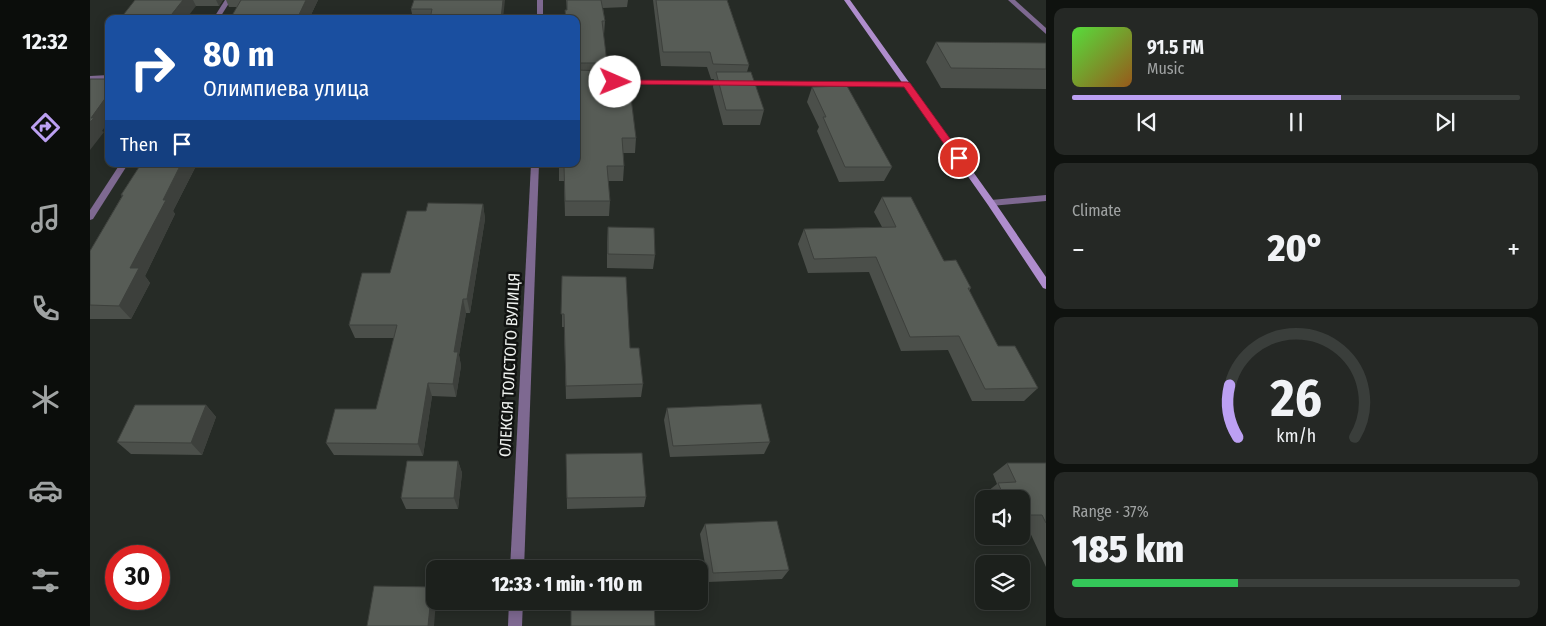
<!DOCTYPE html>
<meta charset="utf-8">
<style>
body{margin:0;font-family:"Fira Sans Condensed",sans-serif;background:#252825;color:#f1f3f6;height:100vh;display:flex;flex-direction:column;font-size:19px;white-space:nowrap}
*{box-sizing:border-box;margin:0}
p{font-size:16px;color:#a0a3a3}
.icon{flex:none;width:28px;height:28px;fill:none;stroke:currentColor;stroke-width:2;stroke-linecap:round;stroke-linejoin:round}
.map{position:relative;flex:1;overflow:hidden}
.drawer{display:flex;flex-direction:column;gap:8px;padding:8px;background:#0f120f;width:500px}
.drawer>*{flex:none}
.top-card{position:absolute;left:15px;top:15px;width:475px;height:152px;border-radius:10px;box-shadow:0 2px 12px #0003,0 0 0 1px #3a3e3b;background:#1a4fa0;color:#fff;overflow:hidden}
.buttons{position:absolute;left:885px;top:490px;display:grid;gap:10px}
.buttons a{display:grid;place-items:center;width:55px;height:55px;border-radius:10px;background:#1c201c;box-shadow:0 2px 12px #0003,0 0 0 1px #3a3e3b;font-size:25px}
.speed{position:absolute;left:15px;top:545px;display:flex;gap:10px;font-size:25px;font-weight:700;text-align:center}
.speed>*{display:grid;place-content:center;width:65px;height:65px;border-radius:50%;background:#1c201c;box-shadow:0 2px 12px #0003,0 0 0 1px #3a3e3b;line-height:1}
.speed .limit{border:8px solid #d22;background:#fff;color:#111}
.pin{position:absolute;display:grid;place-items:center;width:42px;height:42px;color:#fff;margin:-21px;border:2px solid #fff;border-radius:50%;box-shadow:0 1px 5px #0007}
.me{position:absolute;width:55px;margin:-28px;rotate:91deg;stroke-linejoin:round;filter:drop-shadow(0 0 4px #0008)}
.turn{display:flex;align-items:center;gap:18px;height:105px;padding:0 15px;font-size:22px}
.turn .icon{width:65px;height:65px;stroke-width:2.5}
.turn b{display:block;font-size:35px;line-height:42px}
.then{display:flex;align-items:center;height:48px;padding:0 15px;background:#0003;gap:10px;font-size:19px}
.big{font-size:38px;font-weight:800;line-height:1.1}
.drawer .tile{flex:1;display:flex;flex-direction:column;justify-content:center;gap:8px;min-width:0;padding:0 18px;border-radius:10px;background:#252825}
.drawer .dial{align-items:center;gap:0}
.dial svg{height:130px;overflow:visible;fill:none;stroke:#3a3e3b;stroke-width:7;stroke-linecap:round;text-anchor:middle}
.dial text{fill:#f1f3f6;stroke:none}
.song{display:flex;align-items:center;gap:15px}
.cover{width:60px;height:60px;border-radius:8px;background:linear-gradient(135deg,hsl(110 70% 55%),hsl(30 70% 35%))}
.played{height:5px;border-radius:2px;background:linear-gradient(90deg,#bca0f2 60%,#3a3e3b 60%)}
.keys{display:flex;justify-content:space-around;direction:ltr}
.heat{display:flex;justify-content:space-between;align-items:center;font-size:28px;direction:ltr}
.charge{height:8px;border-radius:4px;background:linear-gradient(90deg,#34c759 37%,#3a3e3b 0)}
.trip{position:absolute;left:336px;top:560px;width:282px;height:50px;border-radius:10px;background:#1c201c;box-shadow:0 2px 12px #0003,0 0 0 1px #3a3e3b;font-weight:800;line-height:50px;text-align:center}
main{display:flex;flex:1;min-height:0}
.tab-bar{display:flex;flex-direction:column;width:90px;justify-content:space-around;align-items:center;background:#0b0d0b;color:#a0a3a3}
.tab-bar .icon{width:35px;height:35px}
.tab-bar .on{color:#bca0f2}
.tab-bar b{font-size:22px;color:#f1f3f6}
.map>svg:first-child{display:block}
.lines{fill:none;stroke-linecap:round;stroke-linejoin:round}
.service{fill:#7e6991;fill-rule:evenodd}
.minor{fill:#7e6991;fill-rule:evenodd}
.secondary{fill:#af8dcd;fill-rule:evenodd}
.wall{fill:#4b4f4a}
.shaded-wall{fill:#3d403c}
.building{fill:#575c56;stroke:#3d403c}
.route{fill:#e11d48;stroke:#92132f}
.labels{text-anchor:middle;stroke-width:5;stroke-linejoin:round;paint-order:stroke}
.street-label{font-size:16px;fill:#eff2ef;stroke:#111311}
</style>
<main>
<nav class="tab-bar">
<b>12:32</b>
<svg class="icon on" aria-label="directions" viewBox="0 0 24 24"><path d="M12 3l9 9-9 9-9-9zM9 14v-3h6M13 9l2 2-2 2"/></svg>
<svg class="icon" aria-label="music" viewBox="0 0 24 24"><path d="M9 18V5l10-2v13"/><circle cx="6" cy="18" r="3"/><circle cx="16" cy="16" r="3"/></svg>
<svg class="icon" aria-label="phone" viewBox="0 0 24 24"><path d="M5 4h4l2 5-3 2q2 4 5 5l2-3 5 2v4C11 20 4 13 5 4z"/></svg>
<svg class="icon" aria-label="climate" viewBox="0 0 24 24"><path d="M12 3v18M4 7l16 10M4 17L20 7"/></svg>
<svg class="icon" aria-label="car" viewBox="0 0 24 24"><path d="M5 17H2v-5l4-1 3-4h7l3 4 3 1v5h-3M9 17h6M6 11h13"/><circle cx="7" cy="17" r="2"/><circle cx="17" cy="17" r="2"/></svg>
<svg class="icon" aria-label="filters" viewBox="0 0 24 24"><path d="M4 7h16M4 17h16"/><circle cx="9" cy="7" r="2"/><circle cx="15" cy="17" r="2"/></svg>
</nav>
<div class="map">
<svg width="956" height="626" viewBox="0 0 956 626">
<rect width="100%" height="100%" fill="#262b26"/>
<g class="lines">
<polygon class="service" points="918,0 925,0 956,28 956,34"/>
<g class="minor">
<polygon points="135,0 141,0 129,19 123,19"/>
<rect x="447" y="0" width="6" height="19"/>
<polygon points="19,75 19,79 0,80 0,76"/>
<polygon points="522,80 636,81 640,83 636,85 525,84 521,82"/>
<polygon points="650,81 817,83 821,85 817,87 653,85 649,83"/>
<polygon points="30,164 38,164 3,219 0,220 0,210"/>
<polygon points="441,164 449,164 434,569 420,569"/>
<polygon points="956,195 956,201 901,206 897,203 901,200"/>
<polygon points="419,601 433,601 432,626 418,626"/>
</g>
<polygon class="secondary" points="754,0 760,0 904,201 956,277 956,289 953,288 898,205"/>
</g>
<g class="wall">
<polygon points="45,0 133,0 129,6 106,6"/>
<polygon points="136,0 228,0 219,19 140,19 147,7 139,7"/>
<polygon points="324,0 413,19 323,19 321,9"/>
<polygon points="476,0 538,0 537,7 513,8 515,21 514,35 513,35 517,63 517,71 519,81 546,138 545,153 533,153 534,166 533,181 518,181 520,201 519,216 475,216 474,181 469,181 469,164 486,164 486,19 475,19 475,10 477,10"/>
<polygon points="563,0 637,0 659,65 657,72 674,110 670,125 633,125 623,87 624,79 621,79 617,67 571,66"/>
<polygon points="846,42 956,43 956,89 851,88 836,62"/>
<polygon points="722,87 802,167 794,181 749,182 727,131 729,127 717,102"/>
<polygon points="51,164 107,164 83,211 85,214 55,276 60,283 41,319 0,319 0,251 32,196 31,195"/>
<polygon points="792,197 881,288 879,291 908,346 948,388 934,401 882,401 858,350 811,351 779,272 718,273 708,244 714,229 792,227 784,212"/>
<polygon points="393,204 395,219 380,313 376,313 369,355 371,366 366,397 342,396 333,456 244,455 236,443 286,409 304,338 265,338 259,325 300,273 336,211"/>
<polygon points="518,227 565,255 563,269 517,268 517,242"/>
<polygon points="472,276 540,348 553,384 551,397 476,399 474,327 472,327"/>
<polygon points="116,405 126,417 112,455 41,454 27,442"/>
<polygon points="577,408 680,442 674,454 580,457 574,420"/>
<polygon points="476,454 556,497 554,507 477,509"/>
<polygon points="368,461 372,473 368,509 316,509 311,498"/>
<polygon points="917,463 956,463 956,567 937,526 931,526 931,499 897,499 894,494 907,484 903,474"/>
<polygon points="615,524 699,570 692,579 618,582 610,534"/>
</g>
<g class="shaded-wall">
<polygon points="93,0 103,0 106,6 96,19 78,19"/>
<polygon points="126,0 133,0 129,6"/>
<polygon points="216,0 228,0 219,19 207,19"/>
<polygon points="413,0 415,0 413,19 411,19"/>
<polygon points="19,93 19,121 12,131 14,132 0,150 0,122 1,118"/>
<polygon points="91,164 107,164 83,211 85,214 55,276 60,283 41,319 29,306 40,268 73,200"/>
<polygon points="393,204 395,219 380,313 377,299"/>
<polygon points="373,299 376,313 369,355 371,366 366,397 363,384 364,352"/>
<polygon points="338,383 342,396 333,456 328,444"/>
<polygon points="116,405 126,417 112,455 101,443"/>
<polygon points="368,461 372,473 368,509 364,498"/>
<polygon points="342,587 345,592 345,601 346,601 344,626 338,626"/>
</g>
<g class="building">
<polygon points="45,0 93,0 78,19 30,19"/>
<polygon points="151,0 216,0 207,19 140,19"/>
<polygon points="324,0 413,0 411,19 340,19 342,9 321,9"/>
<polygon points="477,0 511,0 515,21 512,21 517,63 486,63 486,19 476,19 475,10 477,10"/>
<polygon points="566,0 637,0 659,65 623,64 620,52 573,52"/>
<polygon points="846,42 956,43 956,69 861,68"/>
<polygon points="486,70 518,71 519,81 539,82 546,138 532,138 534,166 517,166 520,201 475,201 474,166 469,166 469,164 486,164"/>
<polygon points="626,72 661,72 674,110 636,110"/>
<polygon points="0,79 19,79 19,93 1,118 4,118 0,122"/>
<polygon points="757,86 802,167 755,167 733,117 736,117 722,87"/>
<polygon points="51,164 91,164 73,200 76,200 40,268 49,268 29,306 0,305 0,251 33,195 31,195"/>
<polygon points="792,197 821,197 854,261 866,260 881,288 878,288 908,346 925,346 948,388 895,389 869,336 820,337 786,257 724,259 714,229 806,227"/>
<polygon points="338,203 393,204 377,299 373,299 364,352 368,352 363,384 338,383 328,444 236,443 245,409 286,409 307,325 259,325 272,273 300,273 317,211 336,211"/>
<polygon points="518,227 564,228 565,255 518,254"/>
<polygon points="472,276 536,277 540,348 549,348 553,384 476,386 474,314 471,314"/>
<polygon points="671,404 680,442 583,446 577,408"/>
<polygon points="45,405 116,405 101,443 27,442"/>
<polygon points="552,453 556,497 477,498 476,454"/>
<polygon points="317,461 368,461 364,498 311,498"/>
<polygon points="917,463 956,463 956,523 952,515 931,515 931,499 915,499 908,483 926,482"/>
<polygon points="687,521 699,570 623,573 615,524"/>
<polygon points="284,586 342,587 338,626 277,626"/>
<polygon points="481,601 564,601 565,626 481,626"/>
</g>
<polygon class="route" points="522,80 817,82 820,83 874,158 872,161 866,161 814,87 525,84 521,82"/>
<g class="labels">
<g class="street-label">
<text transform="translate(419 365) rotate(-87)" y="6">ОЛЕКСІЯ ТОЛСТОГО ВУЛИЦЯ</text>
</g>
</g>
</svg>
<div class="buttons">
<a><svg class="icon" aria-label="sound" viewBox="0 0 24 24"><path d="M4 9h4l5-4v14l-5-4H4zM17 9q2 3 0 6"/></svg></a>
<a><svg class="icon" aria-label="layers" viewBox="0 0 24 24"><path d="M12 4l9 5-9 5-9-5zM3 14l9 5 9-5"/></svg></a>
</div>
<div class="speed"><div class="limit">30</div></div>
<div class="pin" style="left:869px;top:158px;background:#d93025"><svg class="icon" aria-label="arrive" viewBox="0 0 24 24"><path d="M6 21V4h12l-3 4 3 4H6"/></svg></div>
<svg class="me" style="left:525px;top:82px" viewBox="-20 -20 40 40"><circle r="19" fill="#fff"/><path d="M0-13L10 11 0 6-10 11z" fill="#e11d48"/></svg>
<div class="trip">12:33 · 1 min · 110 m</div>
<div class="top-card">
<div class="turn"><svg class="icon" aria-label="right" viewBox="0 0 24 24"><path d="M7 20v-9h11M14 6l5 5-5 5"/></svg><div><b>80 m</b>Олимпиева улица</div></div>
<div class="then">Then<svg class="icon" aria-label="arrive" viewBox="0 0 24 24"><path d="M6 21V4h12l-3 4 3 4H6"/></svg></div>
</div>
</div>
<section class="drawer">
<div class="tile">
<div class="song"><i class="cover"></i><div><b>91.5 FM</b><p>Music</p></div></div>
<div class="played"></div>
<div class="keys"><svg class="icon" aria-label="previous" viewBox="0 0 24 24"><path d="M18 5L8 12l10 7zM5 5v14"/></svg><svg class="icon" aria-label="pause" viewBox="0 0 24 24"><path d="M8 5v14M16 5v14"/></svg><svg class="icon" aria-label="next" viewBox="0 0 24 24"><path d="M6 5l10 7-10 7zM19 5v14"/></svg></div>
</div>
<div class="tile"><p>Climate</p>
<div class="heat"><a>−</a><b class="big">20°</b><a>+</a></div>
</div>
<div class="tile dial"><svg viewBox="0 0 100 80">
<path d="M14 69A42 42 0 1 1 86 69"/>
<path d="M14 69A42 42 0 0 1 9 37" stroke="#bca0f2"/>
<text x="50" y="56" font-size="32" font-weight="700">26</text>
<text x="50" y="72" font-size="11">km/h</text>
</svg></div>
<div class="tile"><p>Range · 37%</p><b class="big">185 km</b><div class="charge"></div></div>
</section>
</main>
